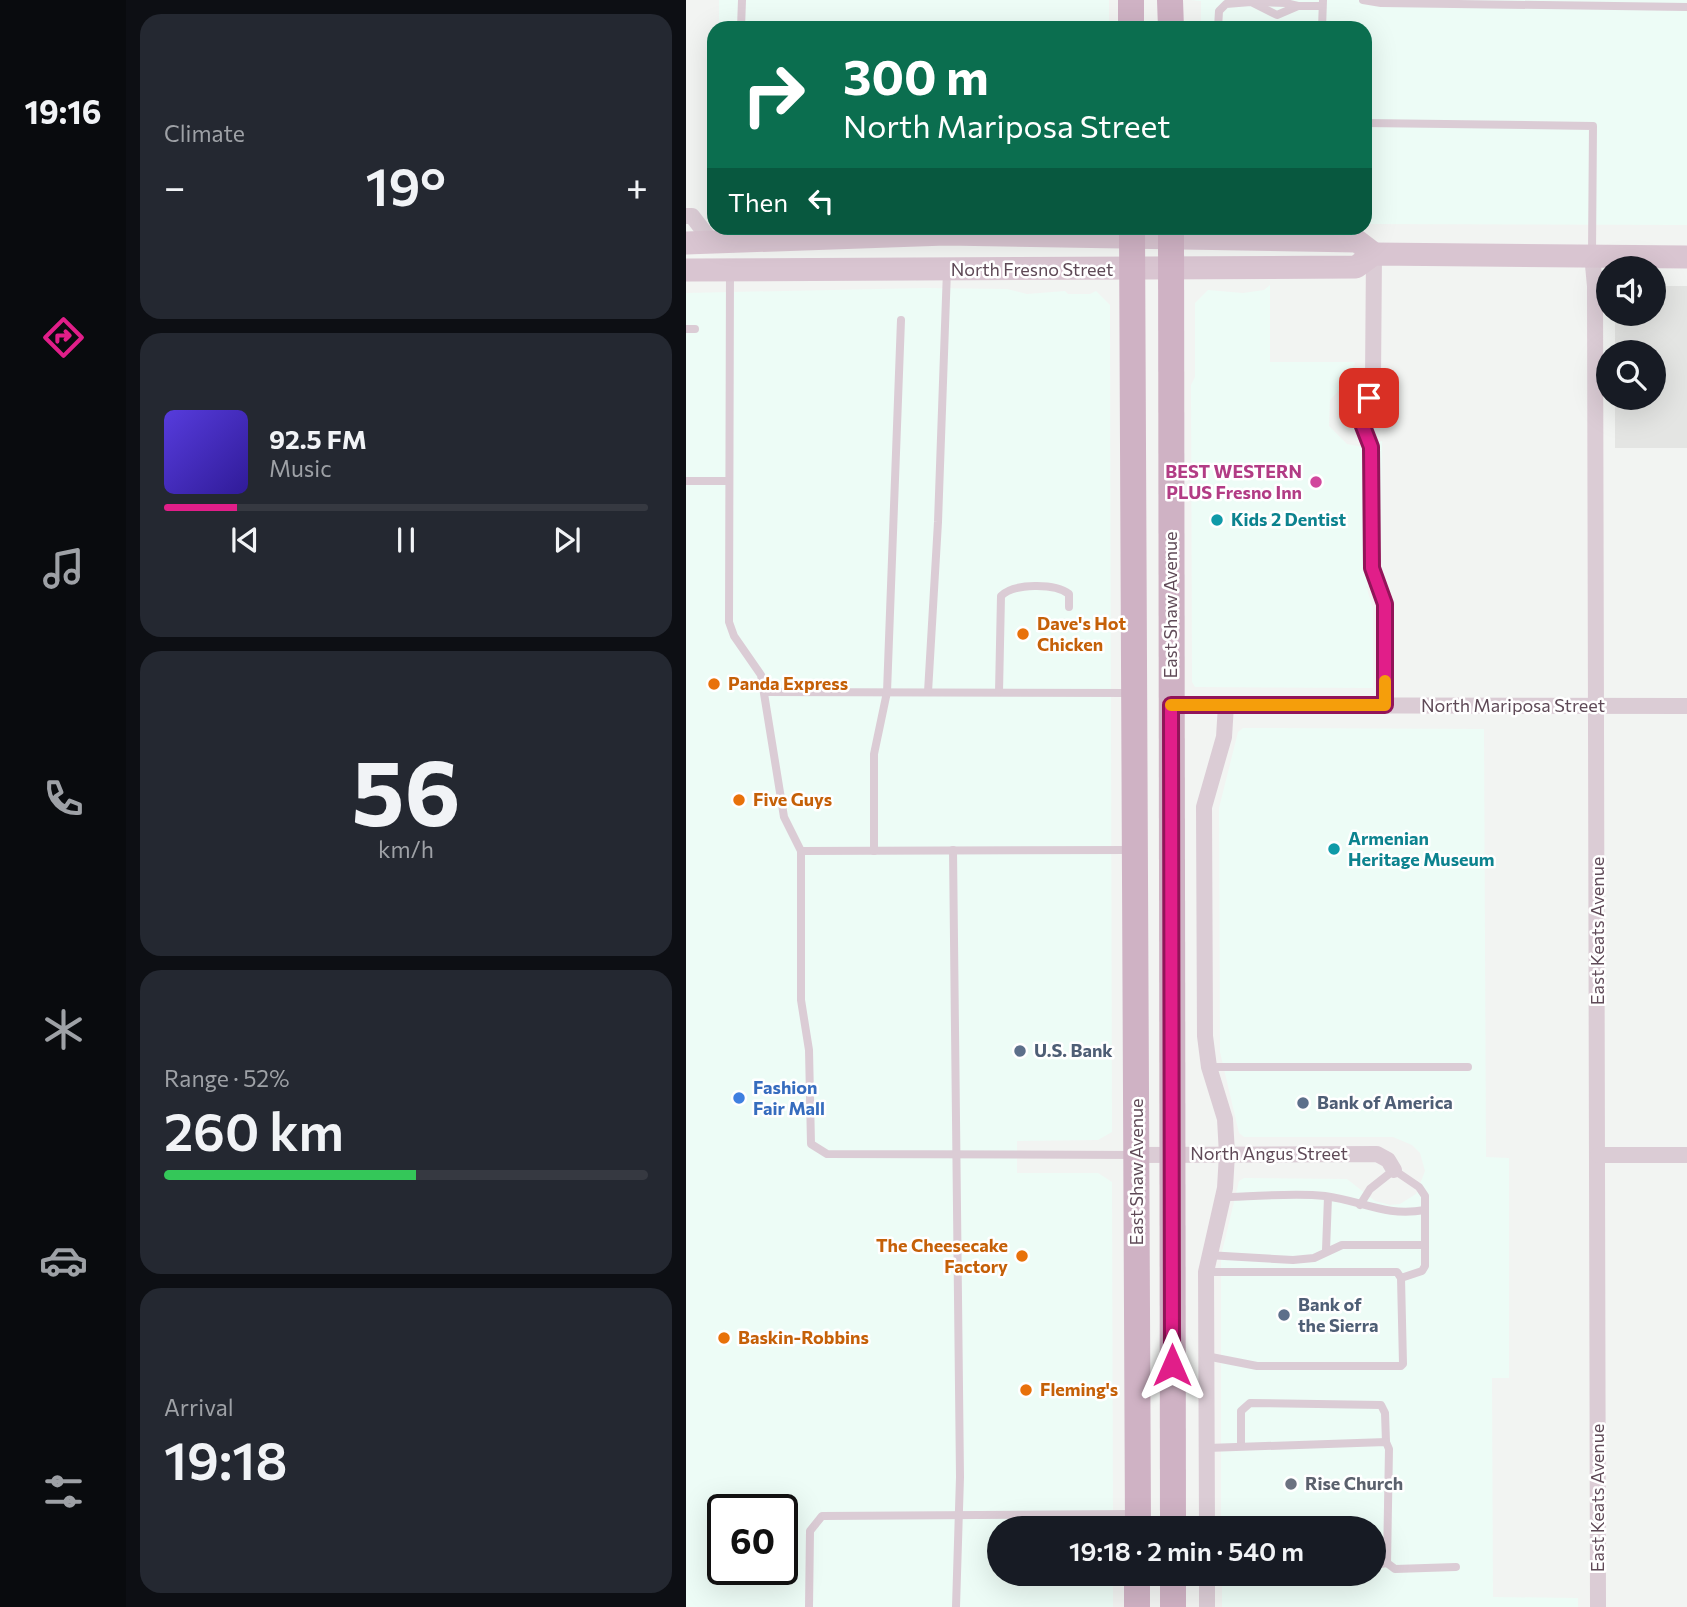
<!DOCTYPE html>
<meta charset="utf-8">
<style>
body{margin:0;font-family:Commissioner,sans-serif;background:#242831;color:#f1f3f6;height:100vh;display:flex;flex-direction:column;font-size:26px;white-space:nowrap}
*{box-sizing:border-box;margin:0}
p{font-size:23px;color:#9ea1a6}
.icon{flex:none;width:38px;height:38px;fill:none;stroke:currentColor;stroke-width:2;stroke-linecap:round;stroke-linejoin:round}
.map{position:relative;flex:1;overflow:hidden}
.side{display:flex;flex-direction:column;gap:14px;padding:14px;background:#0d0f14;width:560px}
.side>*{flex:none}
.banner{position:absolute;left:21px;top:21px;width:665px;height:214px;border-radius:21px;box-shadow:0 7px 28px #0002;background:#0b6e4f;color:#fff;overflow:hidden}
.buttons{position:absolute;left:910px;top:256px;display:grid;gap:14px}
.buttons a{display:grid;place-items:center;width:70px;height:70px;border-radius:50%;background:#171b24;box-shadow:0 7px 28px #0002;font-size:35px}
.speed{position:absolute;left:21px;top:1494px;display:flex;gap:14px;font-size:35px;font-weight:700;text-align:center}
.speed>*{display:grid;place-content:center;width:91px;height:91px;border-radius:50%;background:#171b24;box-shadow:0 7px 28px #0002;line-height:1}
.speed .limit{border:4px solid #111;border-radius:10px;background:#fff;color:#111}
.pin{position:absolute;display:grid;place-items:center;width:60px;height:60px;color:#fff;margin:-30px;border-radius:14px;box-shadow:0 4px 10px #0006}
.me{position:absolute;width:77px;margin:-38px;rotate:0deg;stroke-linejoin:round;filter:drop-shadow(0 0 5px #0008)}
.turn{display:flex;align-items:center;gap:24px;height:147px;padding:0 21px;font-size:32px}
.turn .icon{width:91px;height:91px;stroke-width:2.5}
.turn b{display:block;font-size:49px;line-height:60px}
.then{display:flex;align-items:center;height:66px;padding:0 21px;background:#0003;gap:14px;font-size:26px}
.big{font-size:52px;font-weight:600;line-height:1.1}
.side .tile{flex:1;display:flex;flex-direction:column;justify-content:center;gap:10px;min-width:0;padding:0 24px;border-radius:21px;background:#242831}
.side .dial{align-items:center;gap:0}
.dial b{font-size:91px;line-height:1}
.song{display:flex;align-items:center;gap:21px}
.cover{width:84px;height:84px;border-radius:10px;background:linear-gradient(135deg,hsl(250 70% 55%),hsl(250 70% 35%))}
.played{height:7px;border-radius:4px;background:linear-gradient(90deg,#e11e89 15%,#363941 15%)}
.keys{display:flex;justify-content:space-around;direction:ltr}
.heat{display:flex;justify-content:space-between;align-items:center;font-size:38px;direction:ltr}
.charge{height:10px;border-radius:5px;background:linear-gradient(90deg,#34c759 52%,#363941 0)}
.trip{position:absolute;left:301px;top:1516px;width:399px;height:70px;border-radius:35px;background:#171b24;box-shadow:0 7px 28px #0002;font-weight:600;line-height:70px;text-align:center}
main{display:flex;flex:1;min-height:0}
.tab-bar{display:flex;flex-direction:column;width:126px;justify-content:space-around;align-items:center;background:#090b0e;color:#9ea1a6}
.tab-bar .icon{width:49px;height:49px}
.tab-bar .on{color:#e11e89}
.tab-bar b{font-size:32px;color:#f1f3f6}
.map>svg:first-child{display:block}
.commercial{fill:#edfcf6;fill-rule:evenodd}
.education{fill:#e4e5e3}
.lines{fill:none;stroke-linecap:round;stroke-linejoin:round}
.service{stroke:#dbccd5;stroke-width:8}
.minor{stroke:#dbccd5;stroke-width:16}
.secondary{stroke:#d9c5d1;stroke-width:23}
.primary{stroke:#cfb2c4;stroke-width:26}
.route-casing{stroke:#921459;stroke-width:18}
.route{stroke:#e11e89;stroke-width:12}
.slow{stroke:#f59e0b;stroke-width:12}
.hotel-dot{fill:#d1479c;stroke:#fff;stroke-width:2.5}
.culture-dot{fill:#0f9aa8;stroke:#fff;stroke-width:2.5}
.food-dot{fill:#e8710a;stroke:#fff;stroke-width:2.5}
.service-dot{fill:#5c6f8a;stroke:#fff;stroke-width:2.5}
.shop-dot{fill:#3f7fe0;stroke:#fff;stroke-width:2.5}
.worship-dot{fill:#6b7280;stroke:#fff;stroke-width:2.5}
.labels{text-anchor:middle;stroke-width:5;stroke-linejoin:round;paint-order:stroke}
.street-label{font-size:18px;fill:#5f4a57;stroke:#fff}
.hotel-label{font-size:18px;font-weight:bold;fill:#b23c85;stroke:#fff;text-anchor:end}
.culture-label{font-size:18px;font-weight:bold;fill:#0d838f;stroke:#fff;text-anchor:start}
.food-label{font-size:18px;font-weight:bold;fill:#c56008;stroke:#fff;text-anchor:start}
.service-label{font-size:18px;font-weight:bold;fill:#4e5e75;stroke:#fff;text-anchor:start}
.shop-label{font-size:18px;font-weight:bold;fill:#366cbe;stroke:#fff;text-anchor:start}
.worship-label{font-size:18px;font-weight:bold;fill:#5b616d;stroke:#fff;text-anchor:start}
</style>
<main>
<nav class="tab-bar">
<b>19:16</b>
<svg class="icon on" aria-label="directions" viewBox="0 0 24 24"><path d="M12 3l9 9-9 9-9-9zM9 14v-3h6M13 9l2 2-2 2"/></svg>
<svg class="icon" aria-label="music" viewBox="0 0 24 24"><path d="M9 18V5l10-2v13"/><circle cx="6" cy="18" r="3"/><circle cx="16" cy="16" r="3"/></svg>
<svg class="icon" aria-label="phone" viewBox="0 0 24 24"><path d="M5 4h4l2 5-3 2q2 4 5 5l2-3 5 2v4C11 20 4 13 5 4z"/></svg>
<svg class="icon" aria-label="climate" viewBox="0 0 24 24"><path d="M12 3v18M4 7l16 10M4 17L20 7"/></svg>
<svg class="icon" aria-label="car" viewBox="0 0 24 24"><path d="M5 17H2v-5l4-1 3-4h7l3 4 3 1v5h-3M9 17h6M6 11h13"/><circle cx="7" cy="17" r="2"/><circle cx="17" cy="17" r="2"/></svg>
<svg class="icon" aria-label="filters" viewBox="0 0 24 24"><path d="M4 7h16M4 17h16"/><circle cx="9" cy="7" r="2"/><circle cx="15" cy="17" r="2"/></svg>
</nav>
<section class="side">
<div class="tile"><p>Climate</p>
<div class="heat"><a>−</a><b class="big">19°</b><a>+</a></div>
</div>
<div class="tile">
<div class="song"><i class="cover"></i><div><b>92.5 FM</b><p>Music</p></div></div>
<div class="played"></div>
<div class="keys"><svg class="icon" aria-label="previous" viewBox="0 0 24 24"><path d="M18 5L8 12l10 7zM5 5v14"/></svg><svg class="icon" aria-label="pause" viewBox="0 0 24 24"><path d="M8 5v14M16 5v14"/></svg><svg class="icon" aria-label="next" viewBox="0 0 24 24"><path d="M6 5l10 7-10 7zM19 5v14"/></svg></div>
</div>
<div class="tile dial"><b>56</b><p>km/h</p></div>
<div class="tile"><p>Range · 52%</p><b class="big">260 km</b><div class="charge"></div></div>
<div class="tile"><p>Arrival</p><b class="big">19:18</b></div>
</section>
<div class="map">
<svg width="1001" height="1607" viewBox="0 0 1001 1607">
<rect width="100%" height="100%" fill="#f2f4f2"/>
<g class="commercial">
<rect x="33" y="0" width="390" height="28"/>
<polygon points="504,0 1001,0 1001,225 679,224 679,28 515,28 515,1"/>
<polygon points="584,285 584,362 669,362 662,381 644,400 643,426 661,444 677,447 696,441 695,570 701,586 680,586 687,608 687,688 509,687 506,682 505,385 509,377 509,303 522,290 557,293 578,290"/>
<path d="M239,288L321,289L341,294L379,291L382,294H404L410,291L424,305L426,1132L412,1140L331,1141V1173H412L426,1182L427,1528H313V1573H427V1607H0V293ZM37,1510H96V1570H37Z"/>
<polygon points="557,728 798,729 800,1157 823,1158 823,1378 806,1378 807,1597 892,1598 892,1607 536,1607 536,1573 688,1573 688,1528 535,1528 535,1256 553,1181 558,1178 661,1179 689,1201 704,1205 714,1204 730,1194 739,1171 734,1153 726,1145 707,1137 558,1137 553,1133 534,1052 533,808 552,732"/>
</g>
<polygon class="education" points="968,286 1001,286 1001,448 929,448 929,397 968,397 968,352 929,352 929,313 968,313"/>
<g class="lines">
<g class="service">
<polyline points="677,0 695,3 1001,7"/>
<polyline points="567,2 600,3 612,6"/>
<polyline points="55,28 56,0"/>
<polyline points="532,28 533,11 540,4 565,2 591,15 612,6 636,6"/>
<polyline points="636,28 637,0"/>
<polyline points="679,123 907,126 906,252"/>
<polyline points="44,271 43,622 48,636 75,675 98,817 115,851 115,1000 123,1050 125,1144 141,1154 448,1155"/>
<polyline points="0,329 9,329"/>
<polyline points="673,416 685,447 686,568 699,604 699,705"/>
<polyline points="0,481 42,481"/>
<polyline points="79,692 444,693"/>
<polyline points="242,692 252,522 261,270"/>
<path d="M313,692L315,596C328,583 369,583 383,594V607"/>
<polyline points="267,850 274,1477 270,1607"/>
<polyline points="115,851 444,850"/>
<polyline points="188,851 188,754 201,692 215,320"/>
<polyline points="523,1067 782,1067"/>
<path d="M537,1197C570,1197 606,1192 639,1196C677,1201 699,1217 739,1210"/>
<polyline points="674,1205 684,1189 708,1170 733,1187 739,1196 739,1266 736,1271 715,1278"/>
<polyline points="640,1250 642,1197"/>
<polyline points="521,1255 607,1260 628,1258 656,1245 739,1245"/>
<polyline points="520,1272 711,1272 715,1278 717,1364 715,1366 571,1366 520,1356"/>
<polyline points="555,1445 555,1411 564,1403 695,1405 699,1413 700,1442"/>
<polyline points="521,1448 700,1442 703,1449 701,1563 688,1565"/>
<polyline points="701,1563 709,1569 770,1567"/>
<polyline points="123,1607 124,1531 136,1516 449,1514"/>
</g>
<g class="minor">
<polyline points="0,216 6,216 26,242"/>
<polyline points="906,255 909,286 912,1607"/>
<polyline points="673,416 683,398 687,379 688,254"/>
<polyline points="485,705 1001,706"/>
<polyline points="451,1155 691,1154 702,1160 708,1170"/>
<polyline points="912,1155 1001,1155"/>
<polyline points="521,1528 520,1272 539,1188 541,1154 539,1119 523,1067 519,1036 518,807 538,737 540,705"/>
<polyline points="521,1573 521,1607"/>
</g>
<g class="secondary">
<polyline points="0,243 260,234 671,241 688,254"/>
<polyline points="0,270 670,267 688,254 1001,257"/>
</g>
<g class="primary">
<polyline points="445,0 445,28"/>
<polyline points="484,0 485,28"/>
<polyline points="446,228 452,1528"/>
<polyline points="485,228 487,1528"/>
<polyline points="487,1573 487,1607"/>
<polyline points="451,1607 451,1573"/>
</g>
</g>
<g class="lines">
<g class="route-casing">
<polyline id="route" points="486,1365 485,705 699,705 699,604 686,568 685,447 673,416 683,398"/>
</g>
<use href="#route" class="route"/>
<polyline class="slow" points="485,705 699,705 699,681"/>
</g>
<circle class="hotel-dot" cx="630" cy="482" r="7"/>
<g class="culture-dot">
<circle cx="531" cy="520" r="7"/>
<circle cx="648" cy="849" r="7"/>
</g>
<g class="food-dot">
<circle cx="337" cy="634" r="7"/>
<circle cx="28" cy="684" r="7"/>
<circle cx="53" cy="800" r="7"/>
<circle cx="336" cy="1256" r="7"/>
<circle cx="38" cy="1338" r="7"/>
<circle cx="340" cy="1390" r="7"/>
</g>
<g class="service-dot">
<circle cx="334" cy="1051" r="7"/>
<circle cx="617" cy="1103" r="7"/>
<circle cx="598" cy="1315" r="7"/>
</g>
<circle class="shop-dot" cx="53" cy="1098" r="7"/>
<circle class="worship-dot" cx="605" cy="1484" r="7"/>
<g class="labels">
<g class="street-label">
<text x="346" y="276">North Fresno Street</text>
<text transform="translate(485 605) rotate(-90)" y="6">East Shaw Avenue</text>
<text x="827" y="712">North Mariposa Street</text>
<text transform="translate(912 931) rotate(-90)" y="6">East Keats Avenue</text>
<text x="583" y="1160">North Angus Street</text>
<text transform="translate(451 1172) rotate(-90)" y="6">East Shaw Avenue</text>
<text transform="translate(912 1498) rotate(-90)" y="6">East Keats Avenue</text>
</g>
<g class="hotel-label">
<text x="616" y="478">BEST WESTERN<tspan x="616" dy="21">PLUS Fresno Inn</tspan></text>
</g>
<g class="culture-label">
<text x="545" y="526">Kids 2 Dentist</text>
<text x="662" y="845">Armenian<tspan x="662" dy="21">Heritage Museum</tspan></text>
</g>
<g class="food-label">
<text x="351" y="630">Dave's Hot<tspan x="351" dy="21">Chicken</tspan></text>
<text x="42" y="690">Panda Express</text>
<text x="67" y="806">Five Guys</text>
<text x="322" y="1252" text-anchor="end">The Cheesecake<tspan x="322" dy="21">Factory</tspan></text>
<text x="52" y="1344">Baskin-Robbins</text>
<text x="354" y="1396">Fleming's</text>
</g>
<g class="service-label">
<text x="348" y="1057">U.S. Bank</text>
<text x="631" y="1109">Bank of America</text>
<text x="612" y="1311">Bank of<tspan x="612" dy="21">the Sierra</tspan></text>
</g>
<g class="shop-label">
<text x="67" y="1094">Fashion<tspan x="67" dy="21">Fair Mall</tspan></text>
</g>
<g class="worship-label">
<text x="619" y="1490">Rise Church</text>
</g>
</g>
</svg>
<div class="buttons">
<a><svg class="icon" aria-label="sound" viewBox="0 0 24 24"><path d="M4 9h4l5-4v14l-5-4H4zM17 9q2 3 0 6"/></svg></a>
<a><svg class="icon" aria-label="search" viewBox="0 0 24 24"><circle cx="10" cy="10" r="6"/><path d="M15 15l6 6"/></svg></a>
</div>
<div class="speed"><div class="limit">60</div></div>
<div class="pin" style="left:683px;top:398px;background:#d93025"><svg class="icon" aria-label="arrive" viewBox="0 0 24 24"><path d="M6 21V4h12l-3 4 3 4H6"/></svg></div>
<svg class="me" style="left:486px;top:1365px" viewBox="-20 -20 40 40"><path d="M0-17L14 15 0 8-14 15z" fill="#e11e89" stroke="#fff" stroke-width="4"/></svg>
<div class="trip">19:18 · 2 min · 540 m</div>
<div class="banner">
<div class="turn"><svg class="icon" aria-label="right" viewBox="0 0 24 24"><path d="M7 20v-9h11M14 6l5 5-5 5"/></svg><div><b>300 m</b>North Mariposa Street</div></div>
<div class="then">Then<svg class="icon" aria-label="left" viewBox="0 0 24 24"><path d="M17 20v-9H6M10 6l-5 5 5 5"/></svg></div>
</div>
</div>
</main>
